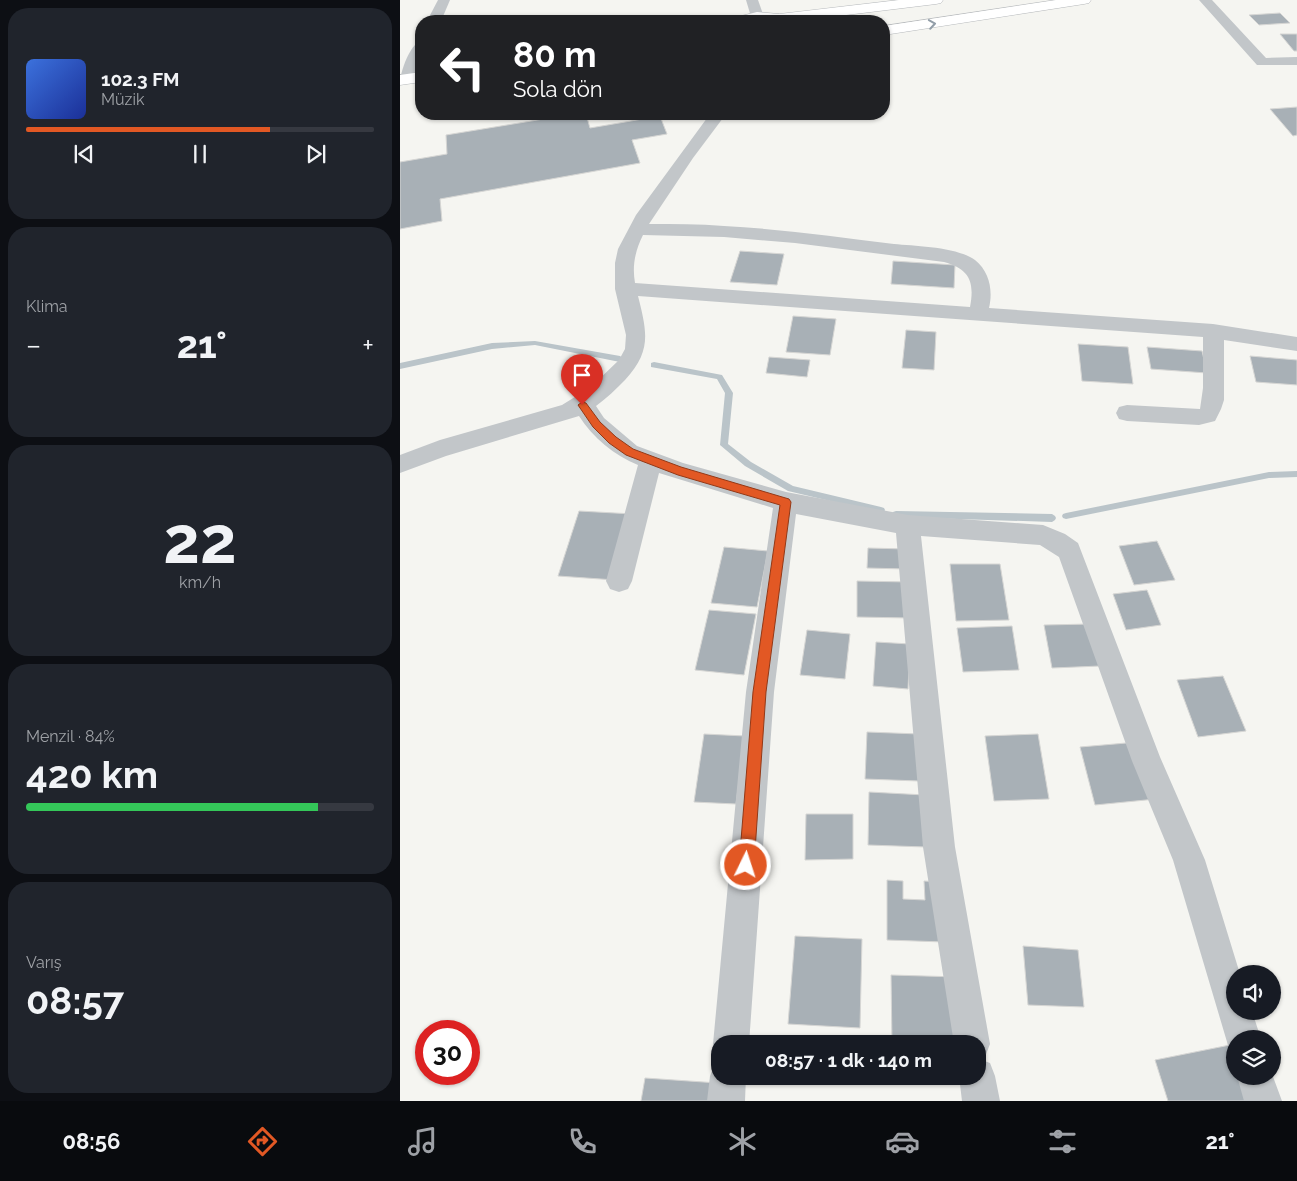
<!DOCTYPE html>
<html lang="tr">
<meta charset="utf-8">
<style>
body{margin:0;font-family:Raleway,sans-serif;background:#20242c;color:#f1f3f6;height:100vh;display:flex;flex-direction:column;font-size:19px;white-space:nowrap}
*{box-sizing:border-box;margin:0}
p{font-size:16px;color:#9ea1a6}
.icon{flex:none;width:28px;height:28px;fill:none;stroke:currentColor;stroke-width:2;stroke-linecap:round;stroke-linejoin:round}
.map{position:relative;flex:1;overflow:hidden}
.drawer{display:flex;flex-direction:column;gap:8px;padding:8px;background:#0d0f14;width:400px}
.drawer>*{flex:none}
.hud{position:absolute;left:15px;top:15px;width:475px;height:105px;border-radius:20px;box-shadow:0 1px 4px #0004;background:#202124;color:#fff;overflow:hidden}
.controls{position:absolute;left:826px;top:965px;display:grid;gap:10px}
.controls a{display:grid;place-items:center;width:55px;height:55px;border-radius:50%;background:#171b24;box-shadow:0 1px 4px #0004;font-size:25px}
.speed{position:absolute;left:15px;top:1020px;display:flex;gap:10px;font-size:25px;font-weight:700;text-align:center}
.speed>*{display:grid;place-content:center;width:65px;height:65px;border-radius:50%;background:#171b24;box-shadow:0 1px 4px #0004;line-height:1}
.speed .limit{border:8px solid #d22;background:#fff;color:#111}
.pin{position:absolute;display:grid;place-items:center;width:42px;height:42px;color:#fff;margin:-51px -21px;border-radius:50% 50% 50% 0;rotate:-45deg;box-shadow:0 0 5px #0007}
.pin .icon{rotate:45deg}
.me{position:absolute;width:55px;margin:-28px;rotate:4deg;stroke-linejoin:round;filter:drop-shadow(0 0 4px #0008)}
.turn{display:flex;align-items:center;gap:18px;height:105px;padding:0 15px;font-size:22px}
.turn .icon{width:65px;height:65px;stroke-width:2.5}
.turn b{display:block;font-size:35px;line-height:42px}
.big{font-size:38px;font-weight:700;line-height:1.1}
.drawer .widget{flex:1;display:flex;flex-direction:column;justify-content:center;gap:8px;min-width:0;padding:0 18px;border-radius:20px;background:#20242c}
.drawer .dial{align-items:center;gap:0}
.dial b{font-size:65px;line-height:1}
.song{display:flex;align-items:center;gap:15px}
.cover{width:60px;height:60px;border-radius:8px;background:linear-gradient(135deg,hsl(220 70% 55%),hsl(230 70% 35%))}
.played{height:5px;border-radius:2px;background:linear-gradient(90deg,#e25824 70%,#363941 70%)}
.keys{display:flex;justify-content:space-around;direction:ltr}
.heat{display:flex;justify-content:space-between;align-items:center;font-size:28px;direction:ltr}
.charge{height:8px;border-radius:4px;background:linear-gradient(90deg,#34c759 84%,#363941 0)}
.trip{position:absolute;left:311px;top:1035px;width:275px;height:50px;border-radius:20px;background:#171b24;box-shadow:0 1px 4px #0004;font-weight:700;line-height:50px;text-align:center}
.menu{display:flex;height:80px;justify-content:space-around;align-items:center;background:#090b0e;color:#9ea1a6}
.menu .icon{width:35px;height:35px}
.menu .current{color:#e25824}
.menu b{font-size:22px;color:#f1f3f6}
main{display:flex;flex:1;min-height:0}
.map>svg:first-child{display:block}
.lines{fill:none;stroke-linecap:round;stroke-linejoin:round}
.stream{fill:#bac4c9;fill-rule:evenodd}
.building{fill:#a8b0b6;stroke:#d6d6d4}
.highway-casing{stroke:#b5b8bb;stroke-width:1}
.street{fill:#c2c6c9;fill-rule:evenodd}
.highway{fill:#fff;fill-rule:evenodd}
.oneway{stroke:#929ea8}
.route{fill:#e25824;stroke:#933917}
</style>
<main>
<section class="drawer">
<div class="widget">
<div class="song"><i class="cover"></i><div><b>102.3 FM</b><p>Müzik</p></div></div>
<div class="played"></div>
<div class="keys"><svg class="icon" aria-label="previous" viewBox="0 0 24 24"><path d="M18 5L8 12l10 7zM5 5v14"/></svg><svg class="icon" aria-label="pause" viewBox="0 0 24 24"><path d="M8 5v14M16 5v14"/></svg><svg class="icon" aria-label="next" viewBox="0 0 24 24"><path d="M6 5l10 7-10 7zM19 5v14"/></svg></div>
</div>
<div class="widget"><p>Klima</p>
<div class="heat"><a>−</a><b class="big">21°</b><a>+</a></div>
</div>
<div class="widget dial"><b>22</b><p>km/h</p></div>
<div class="widget"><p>Menzil · 84%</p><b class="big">420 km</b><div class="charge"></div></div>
<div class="widget"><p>Varış</p><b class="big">08:57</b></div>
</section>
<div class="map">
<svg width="897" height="1101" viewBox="0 0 897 1101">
<rect width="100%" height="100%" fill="#f5f5f1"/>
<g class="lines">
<g class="stream">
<polygon points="135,341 220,356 224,359 220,362 135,345 92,349 0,369 0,363 92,343"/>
<polygon points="254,362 322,375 333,393 328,444 351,462 393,486 481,507 484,508 485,510 484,512 481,513 388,491 345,466 320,445 325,393 317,379 251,367 251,363"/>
<polygon points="897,471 897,477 869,478 666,519 663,518 662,516 663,514 666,513 869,472"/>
<polygon points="496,511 652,514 655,516 656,518 655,520 652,522 496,517 493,516 492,514 493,512"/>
</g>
</g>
<g class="building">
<polygon points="880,13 890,23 859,25 849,15"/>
<polygon points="880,34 897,34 897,51 894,51"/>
<polygon points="897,107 897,135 893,136 870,109"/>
<polygon points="174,114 186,114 190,128 260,116 267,134 232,140 240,163 40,199 42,221 0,229 0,162 47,154 46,135"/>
<polygon points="340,251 384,254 377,285 330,282"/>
<polygon points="493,261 555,265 554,288 491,284"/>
<polygon points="393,316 436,319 430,355 386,352"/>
<polygon points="506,330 536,332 534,370 502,368"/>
<polygon points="678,344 728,347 733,384 682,381"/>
<polygon points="747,347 802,351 807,373 751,369"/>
<polygon points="850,356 897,360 897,385 856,382"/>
<polygon points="369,357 410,360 407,377 366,373"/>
<polygon points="179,511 233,514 215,580 158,576"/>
<polygon points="757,541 775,580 734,585 719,546"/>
<polygon points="324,547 368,551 357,607 311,603"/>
<polygon points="468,548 506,549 506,569 467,568"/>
<polygon points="550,564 600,564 609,620 556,621"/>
<polygon points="457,581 509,582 510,618 457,617"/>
<polygon points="747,590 761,625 726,630 713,594"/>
<polygon points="309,610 356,614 344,675 295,670"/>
<polygon points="691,624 700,666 652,668 644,625"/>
<polygon points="612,626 619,670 563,672 557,628"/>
<polygon points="407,630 450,634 445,679 400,675"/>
<polygon points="476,642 510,644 508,689 473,686"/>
<polygon points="823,676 846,731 798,737 777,680"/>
<polygon points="467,732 519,734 519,781 465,779"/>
<polygon points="304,734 345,736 336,804 294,802"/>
<polygon points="638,734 649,799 594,801 585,736"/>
<polygon points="738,742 756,799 695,805 680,747"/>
<polygon points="469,792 525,795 526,847 468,845"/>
<polygon points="406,814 453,814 453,859 405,860"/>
<polygon points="487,880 503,881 503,899 525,900 524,881 541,882 544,942 487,940"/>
<polygon points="395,936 462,939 460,1028 388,1024"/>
<polygon points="623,946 678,950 684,1007 628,1005"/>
<polygon points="491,975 558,977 561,1044 492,1044"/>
<polygon points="830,1045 835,1059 835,1076 841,1076 850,1101 768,1101 755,1060"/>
<polygon points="245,1078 318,1083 316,1101 241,1101"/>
</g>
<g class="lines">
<g class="highway-casing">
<g id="highway">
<polygon points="499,0 543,0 541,3 536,4 397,21 331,21 333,18 357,12 379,14"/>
<polygon points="656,0 691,0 689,3 684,4 484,35 484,26"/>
<polygon points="21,72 21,82 0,85 0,75"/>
</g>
</g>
<g class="street">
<polygon points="38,0 50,0 41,21 27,21"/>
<polygon points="346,0 358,0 364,17 362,20 352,20"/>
<polygon points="799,0 812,0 866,58 897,57 897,65 857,65"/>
<path d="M21,41V59L11,80L9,83H0C0,72 10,44 21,41Z"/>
<path d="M310,114H326L293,158L249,224C274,224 299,224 324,226C381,229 438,237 494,244C516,246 557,247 575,260C590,272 593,291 589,308L813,324L897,337V351L824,340V400L821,409L815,421L799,425L727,421L719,419L716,413L719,407L727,405L800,409L803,388V337L238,296C247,332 252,351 225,380C216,389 207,398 196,406L204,418L237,446L283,463L386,492L508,515L643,525L665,534L678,543L760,757L805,860L840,974H835V1011H852L861,1039H835V1054L830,1052L773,860L732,761L659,557L640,545L521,536L555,847L590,1044L585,1057L579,1059L590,1063L595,1076L600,1101H562L559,1076H578V1044H554L523,847L496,533L396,514L374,692L349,1044H320V1057H318L313,1044L346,692L373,508L259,473L232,581L228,589L219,592L210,589L206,581L238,465C214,455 193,438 179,416L46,456L0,473V455L40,440L162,405L191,387L219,360L225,349L226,335L215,289V263L218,249L236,215ZM243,235L324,237L395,243L544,262C569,269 575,281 570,307L235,283C232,266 235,251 243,235Z"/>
<polygon points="320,1061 320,1076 346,1076 345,1101 307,1101 310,1076 315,1063"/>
<polygon points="872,1074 882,1101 844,1101 837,1076 872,1076"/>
</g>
<use href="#highway" class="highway"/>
</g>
<defs><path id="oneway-chevron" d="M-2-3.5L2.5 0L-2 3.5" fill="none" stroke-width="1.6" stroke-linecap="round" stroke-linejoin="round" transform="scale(1.25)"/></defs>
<use class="oneway" href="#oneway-chevron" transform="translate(532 24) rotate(-9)"/>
<polygon class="route" points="182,402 186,403 200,422 216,437 233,449 281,467 389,499 391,502 366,692 354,865 352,870 346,872 341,870 339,865 353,692 380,505 278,475 226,455 209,443 193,427 178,405"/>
</svg>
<div class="controls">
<a><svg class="icon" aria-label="sound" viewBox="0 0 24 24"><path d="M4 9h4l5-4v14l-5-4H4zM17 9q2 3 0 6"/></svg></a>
<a><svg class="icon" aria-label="layers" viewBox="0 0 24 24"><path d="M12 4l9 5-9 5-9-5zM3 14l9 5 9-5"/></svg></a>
</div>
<div class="speed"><div class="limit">30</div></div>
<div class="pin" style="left:182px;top:405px;background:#d93025"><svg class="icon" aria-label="arrive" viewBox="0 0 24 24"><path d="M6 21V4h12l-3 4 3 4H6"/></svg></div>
<svg class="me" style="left:346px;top:865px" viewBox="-20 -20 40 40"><circle r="17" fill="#e25824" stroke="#fff" stroke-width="3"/><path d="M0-11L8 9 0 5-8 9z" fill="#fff"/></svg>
<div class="trip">08:57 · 1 dk · 140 m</div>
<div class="hud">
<div class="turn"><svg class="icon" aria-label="left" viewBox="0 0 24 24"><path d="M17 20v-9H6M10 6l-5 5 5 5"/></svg><div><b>80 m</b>Sola dön</div></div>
</div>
</div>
</main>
<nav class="menu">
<b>08:56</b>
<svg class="icon current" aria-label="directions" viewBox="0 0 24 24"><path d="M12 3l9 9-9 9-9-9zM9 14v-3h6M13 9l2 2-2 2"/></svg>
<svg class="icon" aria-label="music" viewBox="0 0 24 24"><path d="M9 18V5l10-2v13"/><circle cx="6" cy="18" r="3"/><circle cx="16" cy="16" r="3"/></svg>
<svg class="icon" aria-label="phone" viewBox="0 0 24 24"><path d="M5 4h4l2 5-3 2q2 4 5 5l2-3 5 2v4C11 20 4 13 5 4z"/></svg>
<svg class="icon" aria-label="climate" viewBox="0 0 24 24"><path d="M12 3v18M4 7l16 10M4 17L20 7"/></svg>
<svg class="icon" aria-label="car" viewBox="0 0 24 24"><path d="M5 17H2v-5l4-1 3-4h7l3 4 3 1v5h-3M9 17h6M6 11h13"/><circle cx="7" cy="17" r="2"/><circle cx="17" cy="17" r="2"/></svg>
<svg class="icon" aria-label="filters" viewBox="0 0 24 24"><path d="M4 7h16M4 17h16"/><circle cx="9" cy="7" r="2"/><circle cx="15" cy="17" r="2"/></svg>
<b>21°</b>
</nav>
